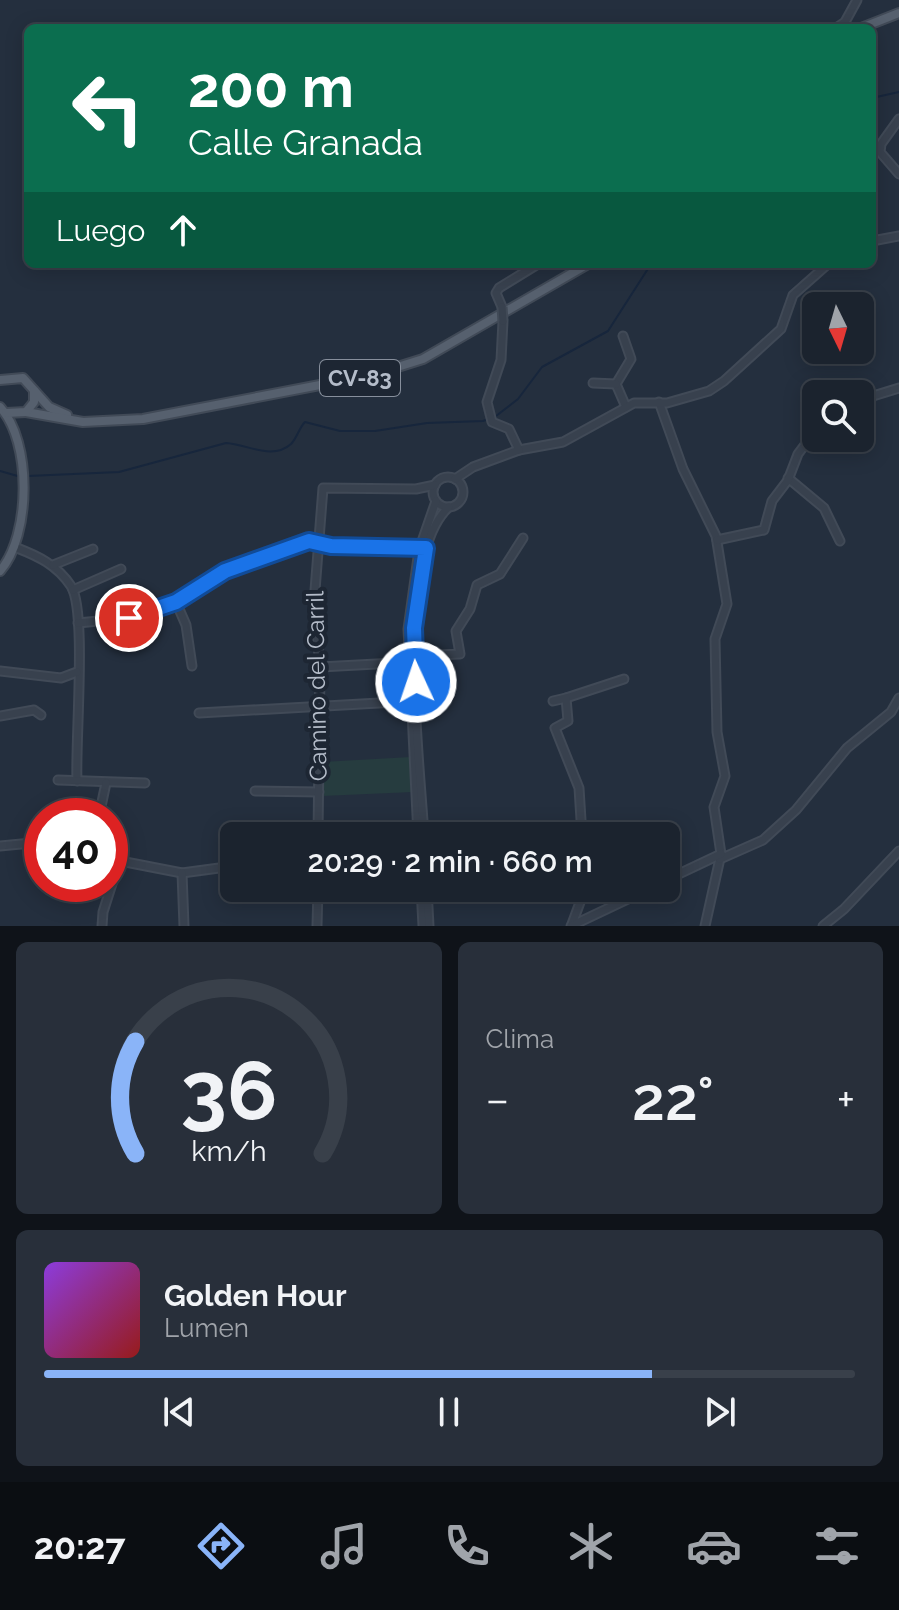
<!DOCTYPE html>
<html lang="es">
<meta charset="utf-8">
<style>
body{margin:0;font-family:Raleway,sans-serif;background:#282f3a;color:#f1f3f6;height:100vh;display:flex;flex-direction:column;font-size:30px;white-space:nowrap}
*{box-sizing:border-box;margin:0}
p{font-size:26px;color:#a0a4aa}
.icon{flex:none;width:44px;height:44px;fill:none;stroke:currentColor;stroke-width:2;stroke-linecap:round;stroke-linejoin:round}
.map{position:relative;height:926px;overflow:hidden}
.side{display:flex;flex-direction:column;gap:16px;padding:16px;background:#0f1319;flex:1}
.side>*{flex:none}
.hud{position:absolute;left:24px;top:24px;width:852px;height:244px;border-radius:12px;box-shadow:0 4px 20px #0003,0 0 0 2px #39404a;background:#0b6e4f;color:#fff;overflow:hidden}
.needle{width:52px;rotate:175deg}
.fabs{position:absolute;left:802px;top:292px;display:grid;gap:16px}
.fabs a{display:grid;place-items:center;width:72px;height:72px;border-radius:12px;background:#1b232e;box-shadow:0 4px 20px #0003,0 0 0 2px #39404a;font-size:40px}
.speed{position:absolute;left:24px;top:798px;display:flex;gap:16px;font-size:40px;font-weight:700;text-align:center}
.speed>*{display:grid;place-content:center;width:104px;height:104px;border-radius:50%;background:#1b232e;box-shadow:0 4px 20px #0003,0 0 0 2px #39404a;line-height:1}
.speed .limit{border:12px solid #d22;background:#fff;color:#111}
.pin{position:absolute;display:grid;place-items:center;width:68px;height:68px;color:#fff;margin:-34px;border:4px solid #fff;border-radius:50%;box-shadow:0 2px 8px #0007}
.me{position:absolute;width:88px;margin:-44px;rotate:357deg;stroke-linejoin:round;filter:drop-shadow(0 0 6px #0008)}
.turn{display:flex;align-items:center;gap:28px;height:168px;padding:0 32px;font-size:36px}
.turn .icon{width:104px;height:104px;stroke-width:2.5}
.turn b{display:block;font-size:56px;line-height:68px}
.then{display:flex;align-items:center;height:76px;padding:0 32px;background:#0003;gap:16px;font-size:30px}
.big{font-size:60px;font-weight:600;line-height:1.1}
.side .widget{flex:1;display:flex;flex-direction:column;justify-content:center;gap:12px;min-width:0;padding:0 28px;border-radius:12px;background:#282f3a}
.side .dial{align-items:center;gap:0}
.dial svg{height:208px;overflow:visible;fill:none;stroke:#39404a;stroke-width:7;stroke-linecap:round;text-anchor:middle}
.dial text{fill:#f1f3f6;stroke:none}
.song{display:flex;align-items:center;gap:24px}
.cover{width:96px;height:96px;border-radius:12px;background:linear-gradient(135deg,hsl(270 70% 55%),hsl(0 70% 35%))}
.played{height:8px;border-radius:4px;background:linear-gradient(90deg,#8ab4f8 75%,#39404a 75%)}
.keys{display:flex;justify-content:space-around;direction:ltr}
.heat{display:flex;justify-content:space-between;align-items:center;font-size:44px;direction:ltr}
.side .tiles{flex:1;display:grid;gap:16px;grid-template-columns:1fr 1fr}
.widget:last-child{grid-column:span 2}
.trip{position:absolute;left:220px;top:822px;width:460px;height:80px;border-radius:12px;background:#1b232e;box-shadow:0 4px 20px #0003,0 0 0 2px #39404a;font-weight:600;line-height:80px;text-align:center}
.tab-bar{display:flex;height:128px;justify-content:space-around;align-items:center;background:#0b0e12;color:#a0a4aa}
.tab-bar .icon{width:56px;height:56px}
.tab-bar .selected{color:#8ab4f8}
.tab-bar b{font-size:36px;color:#f1f3f6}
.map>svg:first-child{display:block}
.green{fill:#263c3f}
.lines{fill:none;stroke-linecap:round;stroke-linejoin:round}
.stream{stroke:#17263c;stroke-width:2}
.minor-casing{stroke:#414a57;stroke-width:11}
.major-casing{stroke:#414a57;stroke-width:12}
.minor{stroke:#38414e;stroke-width:7}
.major{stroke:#56606e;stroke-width:8}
.minor-bridge-casing{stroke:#414a57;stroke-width:11;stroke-linecap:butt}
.minor-bridge{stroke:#38414e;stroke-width:7}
.route-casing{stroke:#114b97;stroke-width:20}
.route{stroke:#1a73e8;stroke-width:14}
.labels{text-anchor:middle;stroke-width:8;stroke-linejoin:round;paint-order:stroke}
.shield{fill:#1d2633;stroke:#878f9c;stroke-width:2}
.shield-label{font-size:22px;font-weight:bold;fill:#b4bcc9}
.street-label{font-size:24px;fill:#b4bcc9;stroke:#1d2633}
</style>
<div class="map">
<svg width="899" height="926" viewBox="0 0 899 926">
<rect width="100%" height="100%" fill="#242f3e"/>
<polygon class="green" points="411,757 413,792 322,796 322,762"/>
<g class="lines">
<g class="stream">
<polyline points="872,98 899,92"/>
<polyline points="0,471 21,477"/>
<path d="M28,476L119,472L226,443C247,444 272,461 291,444C297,438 299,428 305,422L340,431H375L427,423L483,421L496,416L518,399L542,367L608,331L651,264"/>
</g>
<g class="minor-casing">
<g id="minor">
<polyline points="836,28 845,22 857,0"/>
<polyline points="899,119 881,144 880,152 899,174"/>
<polyline points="872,241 899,236"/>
<polyline points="502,307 496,293 499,288 538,264"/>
<polyline points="623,336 631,359 616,384 626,407"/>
<polyline points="593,383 616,384"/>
<polyline points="860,400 899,388"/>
<polyline points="659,402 683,469 716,536 727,604 715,639 717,732 725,776 714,807 721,854 705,926"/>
<polyline points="519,450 563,442 634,403 667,403 709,391 724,381 781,329 793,295 828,264"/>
<circle cx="448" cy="492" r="15"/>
<polyline points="788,478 824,508 840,541"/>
<polyline points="455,479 473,467 519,450 509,429 492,422 487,402 501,360 503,321"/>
<polyline points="717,540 764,530 772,501 788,480 798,454 816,430"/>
<path d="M17,548C38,556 57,565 71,586C87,611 75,742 77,781"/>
<polyline points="53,565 93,549"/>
<polyline points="73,590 121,569"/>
<polyline points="176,602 186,625 192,666"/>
<polyline points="78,623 129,618 149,611 176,602 225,571 309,541 331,546 426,548"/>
<polyline points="415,656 460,654 456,631 470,609 477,585 500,574 523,538"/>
<polyline points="320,667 414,662"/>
<polyline points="0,671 61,678 77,672"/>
<polyline points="566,698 624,679"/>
<polyline points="553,701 566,698 568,721 555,728 579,788 582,836"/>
<polyline points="199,713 415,701"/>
<polyline points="0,716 34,710 41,715"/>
<polyline points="58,780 145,783"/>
<polyline points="255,791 319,792"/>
<polyline points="99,816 106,783"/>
<polyline points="318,836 320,667 314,603 323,488 416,489 435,485"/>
<polyline points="418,836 408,629 419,550 436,501"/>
<path d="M424,836C420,763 394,556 449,507"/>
<polyline points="0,846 42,842"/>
<polyline points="110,859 182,873 234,866"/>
<polyline points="720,859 763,840 796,810 847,748 891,712 899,698"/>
<polyline points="182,873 184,926"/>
<polyline points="666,880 721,854"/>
<polyline points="421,888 423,926"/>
<polyline points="427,888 429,926"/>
<polyline points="572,924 582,897 592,888"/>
<polyline points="102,926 103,912 119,862"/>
<polyline points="317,926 318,888"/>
<polyline points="571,926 651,888"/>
<polyline points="823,926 844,909 899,851"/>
</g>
</g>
<g class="major-casing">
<g id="major">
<polyline points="861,28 899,13"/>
<polyline points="0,380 23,378 49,407 67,415"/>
<path d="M0,407C32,441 31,536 0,571"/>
<polyline points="26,412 83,422 143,419 372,375 423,359 588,264"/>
<polyline points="6,413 26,412 34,402 34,391"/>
</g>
</g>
<use href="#minor" class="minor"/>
<use href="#major" class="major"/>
<g class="minor-bridge-casing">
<polyline id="minor-bridge" points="502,307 503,321"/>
</g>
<use href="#minor-bridge" class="minor-bridge"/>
</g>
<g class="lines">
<g class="route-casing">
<polyline id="route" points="129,618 176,602 225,571 309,541 331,546 426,548 414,628 416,682"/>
</g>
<use href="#route" class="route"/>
</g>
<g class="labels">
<rect class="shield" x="320" y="360" width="80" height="36" rx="6"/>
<g class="shield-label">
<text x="360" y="386">CV-83</text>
</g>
<g class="street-label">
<text transform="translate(317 686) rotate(-91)" y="8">Camino del Carril</text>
</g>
</g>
</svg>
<div class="fabs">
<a><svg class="needle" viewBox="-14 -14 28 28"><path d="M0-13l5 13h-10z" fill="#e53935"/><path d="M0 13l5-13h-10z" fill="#a0a4aa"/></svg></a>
<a><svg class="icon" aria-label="search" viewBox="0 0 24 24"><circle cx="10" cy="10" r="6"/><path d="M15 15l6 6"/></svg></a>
</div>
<div class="speed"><div class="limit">40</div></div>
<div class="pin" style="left:129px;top:618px;background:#d93025"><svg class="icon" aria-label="arrive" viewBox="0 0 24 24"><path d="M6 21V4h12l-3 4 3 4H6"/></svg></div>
<svg class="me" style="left:416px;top:682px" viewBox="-20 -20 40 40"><circle r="17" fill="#1a73e8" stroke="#fff" stroke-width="3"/><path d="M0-11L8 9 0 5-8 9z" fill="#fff"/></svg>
<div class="trip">20:29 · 2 min · 660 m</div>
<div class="hud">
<div class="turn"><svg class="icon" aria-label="left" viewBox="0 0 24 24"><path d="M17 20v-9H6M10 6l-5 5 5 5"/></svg><div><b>200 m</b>Calle Granada</div></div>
<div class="then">Luego<svg class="icon" aria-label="ahead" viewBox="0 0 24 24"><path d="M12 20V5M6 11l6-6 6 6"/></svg></div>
</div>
</div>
<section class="side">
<div class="tiles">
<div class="widget dial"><svg viewBox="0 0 100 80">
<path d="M14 69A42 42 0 1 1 86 69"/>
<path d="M14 69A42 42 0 0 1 14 26" stroke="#8ab4f8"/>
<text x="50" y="56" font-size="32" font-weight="700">36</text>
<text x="50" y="72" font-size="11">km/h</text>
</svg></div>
<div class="widget"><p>Clima</p>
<div class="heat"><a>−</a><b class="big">22°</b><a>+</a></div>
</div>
<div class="widget">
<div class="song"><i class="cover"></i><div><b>Golden Hour</b><p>Lumen</p></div></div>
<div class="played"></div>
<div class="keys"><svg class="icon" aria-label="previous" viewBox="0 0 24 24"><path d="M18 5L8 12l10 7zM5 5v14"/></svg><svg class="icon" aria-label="pause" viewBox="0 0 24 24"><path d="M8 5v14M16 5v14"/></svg><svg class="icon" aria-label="next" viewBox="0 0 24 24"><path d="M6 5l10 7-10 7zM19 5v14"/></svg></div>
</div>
</div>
</section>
<nav class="tab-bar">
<b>20:27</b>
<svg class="icon selected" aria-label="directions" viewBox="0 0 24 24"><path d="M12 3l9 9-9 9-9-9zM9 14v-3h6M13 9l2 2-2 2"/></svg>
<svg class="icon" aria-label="music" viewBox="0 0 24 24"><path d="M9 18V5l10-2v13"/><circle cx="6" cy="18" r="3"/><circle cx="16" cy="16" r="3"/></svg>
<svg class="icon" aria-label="phone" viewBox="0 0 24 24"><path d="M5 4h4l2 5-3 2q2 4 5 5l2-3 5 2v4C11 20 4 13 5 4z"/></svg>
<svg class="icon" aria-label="climate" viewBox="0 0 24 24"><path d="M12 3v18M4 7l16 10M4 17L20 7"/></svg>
<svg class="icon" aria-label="car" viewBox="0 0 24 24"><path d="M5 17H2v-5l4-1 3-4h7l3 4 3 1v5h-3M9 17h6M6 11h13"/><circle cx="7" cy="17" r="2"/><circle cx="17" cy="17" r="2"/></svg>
<svg class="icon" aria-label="filters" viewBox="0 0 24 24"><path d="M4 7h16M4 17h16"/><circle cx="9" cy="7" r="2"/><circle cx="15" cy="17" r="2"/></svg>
</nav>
